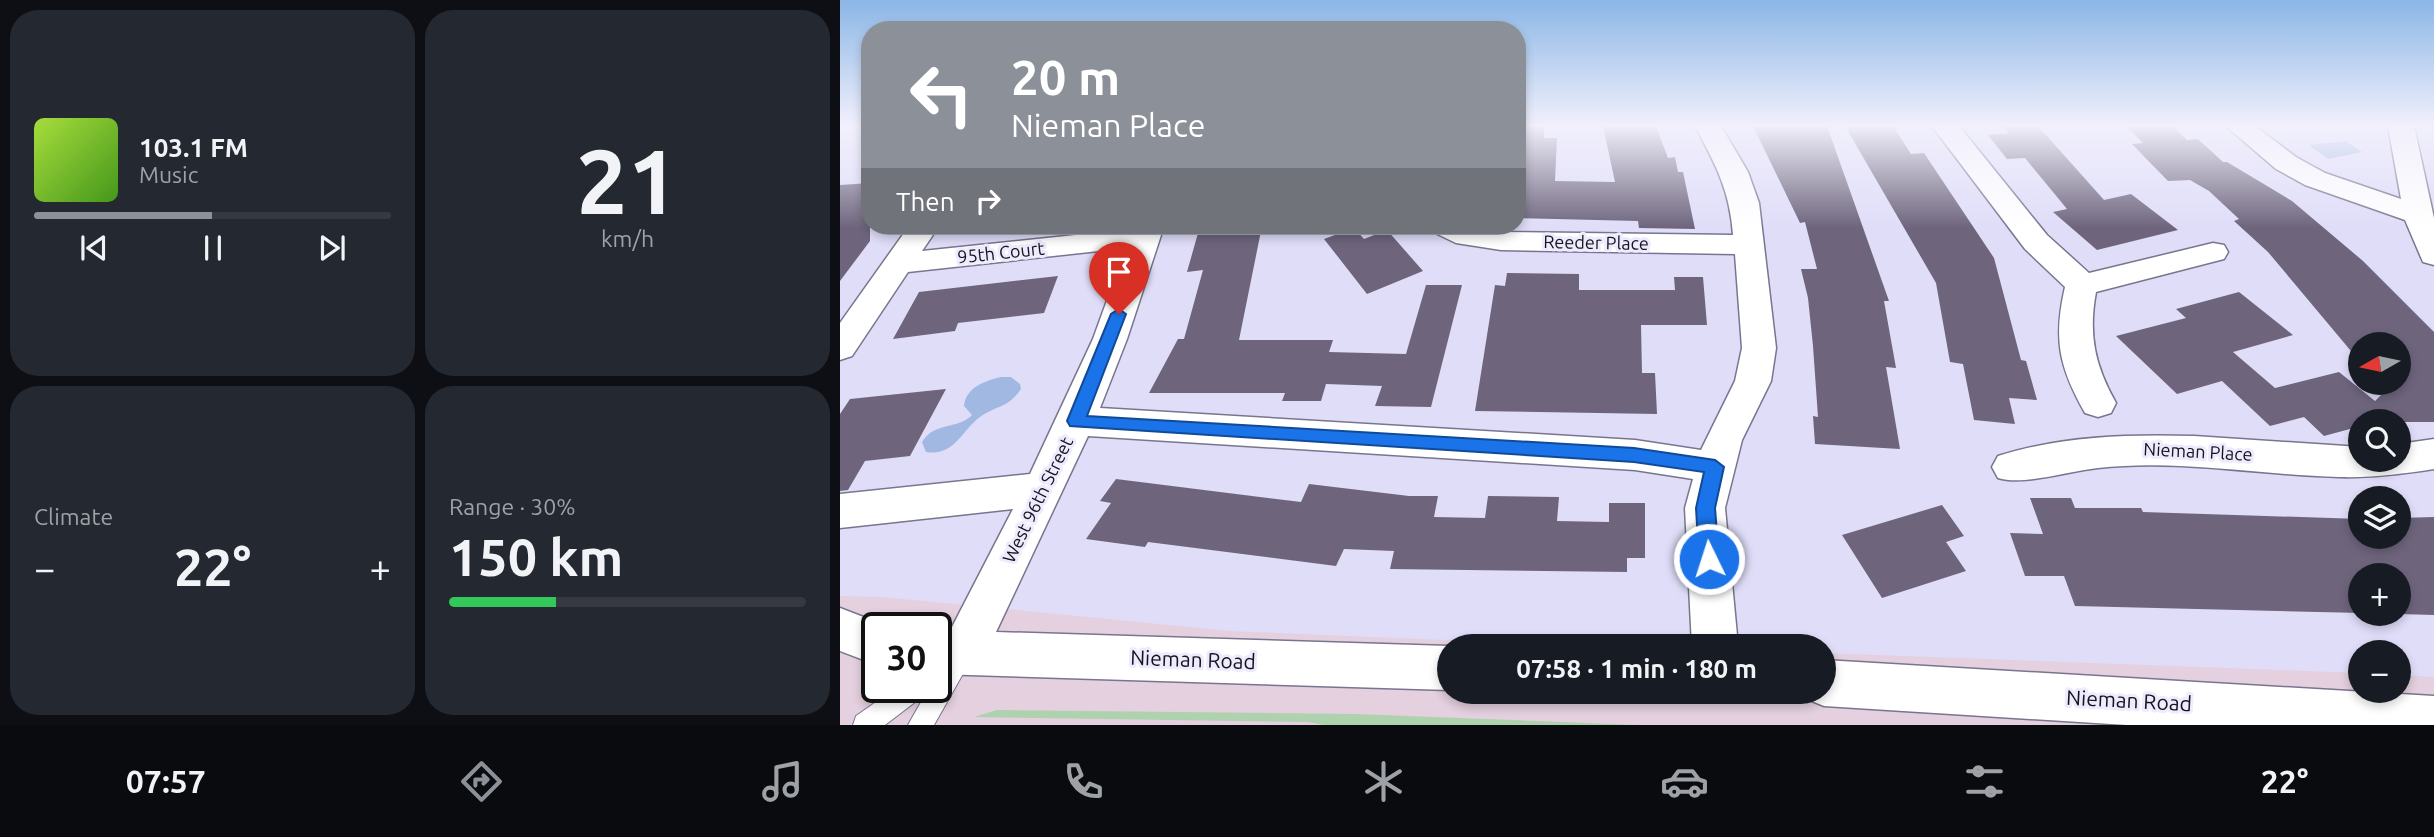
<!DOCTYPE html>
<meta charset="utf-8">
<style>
body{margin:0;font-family:Ubuntu,sans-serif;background:#242831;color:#f1f3f6;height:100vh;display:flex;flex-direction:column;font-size:26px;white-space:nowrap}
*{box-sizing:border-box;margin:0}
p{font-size:23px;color:#9ea1a6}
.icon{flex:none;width:38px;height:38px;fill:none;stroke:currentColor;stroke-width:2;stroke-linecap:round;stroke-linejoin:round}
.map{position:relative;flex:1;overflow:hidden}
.details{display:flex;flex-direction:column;gap:10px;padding:10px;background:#0d0f14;width:840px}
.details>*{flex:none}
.banner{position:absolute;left:21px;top:21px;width:665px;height:214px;border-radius:28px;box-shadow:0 4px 10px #0003;background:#8c9099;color:#fff;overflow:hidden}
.needle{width:46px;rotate:261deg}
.tools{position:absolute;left:1508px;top:332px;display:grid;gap:14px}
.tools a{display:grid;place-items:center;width:63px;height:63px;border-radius:50%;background:#171b24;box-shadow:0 4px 10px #0003;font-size:35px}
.speed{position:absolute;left:21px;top:612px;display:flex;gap:14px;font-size:35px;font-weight:700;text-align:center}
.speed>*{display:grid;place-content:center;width:91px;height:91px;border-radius:50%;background:#171b24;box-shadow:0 4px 10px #0003;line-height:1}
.speed .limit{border:4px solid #111;border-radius:10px;background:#fff;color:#111}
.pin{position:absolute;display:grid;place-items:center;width:60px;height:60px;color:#fff;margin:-72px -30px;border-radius:50% 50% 50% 0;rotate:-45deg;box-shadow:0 0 7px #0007}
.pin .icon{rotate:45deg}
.me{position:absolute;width:77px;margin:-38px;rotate:356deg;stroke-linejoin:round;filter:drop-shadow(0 0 5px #0008)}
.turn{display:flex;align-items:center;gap:24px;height:147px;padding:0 35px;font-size:32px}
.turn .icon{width:91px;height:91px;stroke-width:2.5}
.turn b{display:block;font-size:49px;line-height:60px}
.then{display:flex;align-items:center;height:66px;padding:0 35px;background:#0003;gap:14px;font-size:26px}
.big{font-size:52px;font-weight:700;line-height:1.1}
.details .tile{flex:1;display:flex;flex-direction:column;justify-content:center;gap:10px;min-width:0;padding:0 24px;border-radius:28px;background:#242831}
.details .dial{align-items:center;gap:0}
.dial b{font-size:91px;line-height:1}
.song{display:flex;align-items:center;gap:21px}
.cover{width:84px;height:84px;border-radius:10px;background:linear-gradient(135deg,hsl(80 70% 55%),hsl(100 70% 35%))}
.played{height:7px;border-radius:4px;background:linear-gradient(90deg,#8c9099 50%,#363941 50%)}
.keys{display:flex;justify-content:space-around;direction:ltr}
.heat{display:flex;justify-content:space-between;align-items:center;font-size:38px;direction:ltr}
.charge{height:10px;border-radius:5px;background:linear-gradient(90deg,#34c759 30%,#363941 0)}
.details .tiles{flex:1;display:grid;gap:10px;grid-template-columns:repeat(2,1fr)}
.trip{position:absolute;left:597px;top:634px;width:399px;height:70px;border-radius:35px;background:#171b24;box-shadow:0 4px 10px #0003;font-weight:700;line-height:70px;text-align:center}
.tabs{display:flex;height:112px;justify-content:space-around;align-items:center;background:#090b0e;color:#9ea1a6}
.tabs .icon{width:49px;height:49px}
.tabs .current{color:#8c9099}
.tabs b{font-size:32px;color:#f1f3f6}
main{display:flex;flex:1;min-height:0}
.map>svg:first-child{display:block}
.commercial{fill:#e4d0df;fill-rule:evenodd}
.green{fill:#afd2ae}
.water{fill:#a1b8e2}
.building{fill:#6e657d}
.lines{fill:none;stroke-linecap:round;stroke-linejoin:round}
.service-casing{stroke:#78758e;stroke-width:2}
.minor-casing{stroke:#78758e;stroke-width:3}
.service{fill:#fff;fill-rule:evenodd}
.minor{fill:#fff;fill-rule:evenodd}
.route{fill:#1a73e8;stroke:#114b97;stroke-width:2}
.labels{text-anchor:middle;stroke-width:6;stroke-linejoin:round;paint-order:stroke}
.street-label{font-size:18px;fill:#16151e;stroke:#edebfd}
.near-street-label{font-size:21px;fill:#16151e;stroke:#edebfd}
</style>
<main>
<section class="details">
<div class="tiles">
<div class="tile">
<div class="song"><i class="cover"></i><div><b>103.1 FM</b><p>Music</p></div></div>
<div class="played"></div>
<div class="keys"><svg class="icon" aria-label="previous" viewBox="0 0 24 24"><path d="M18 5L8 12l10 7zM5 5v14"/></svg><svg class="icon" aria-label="pause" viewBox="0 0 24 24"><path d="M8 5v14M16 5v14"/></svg><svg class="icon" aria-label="next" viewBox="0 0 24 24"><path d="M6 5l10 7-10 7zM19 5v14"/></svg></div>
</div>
<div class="tile dial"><b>21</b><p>km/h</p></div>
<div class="tile"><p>Climate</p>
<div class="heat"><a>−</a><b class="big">22°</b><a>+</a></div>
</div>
<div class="tile"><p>Range · 30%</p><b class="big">150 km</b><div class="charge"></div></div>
</div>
</section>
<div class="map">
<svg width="1594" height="725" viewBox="0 0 1594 725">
<rect width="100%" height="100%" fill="#e0ddf9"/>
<path class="commercial" d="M0,596L42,597L390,631L755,646H609V691H984V653L1521,673V691H1559V675L1594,677V725H0ZM37,628H96V688H37Z"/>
<polygon class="green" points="157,710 516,714 799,725 484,725 468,722 134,717"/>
<g class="water">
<polygon points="1506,141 1522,152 1488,159 1469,145"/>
<path d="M161,377H171L180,384L181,389C167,409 157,405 140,417C122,430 114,457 86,452L82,442C95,421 118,430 132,415L124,406C126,387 145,381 161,377Z"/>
</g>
<g class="building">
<polygon points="677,126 704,126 704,138 717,138 715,181 775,182 763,126 816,126 828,158 835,157 838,172 843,172 855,229 799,228 798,221 677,218"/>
<polygon points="913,126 987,126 1049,301 1044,301 1056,368 1046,367 1060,449 975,444 973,416 978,417 973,346 968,298 961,269 977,269 965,222 960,223"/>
<polygon points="1005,126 1053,126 1071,154 1084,153 1154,258 1181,360 1186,361 1197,400 1169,398 1175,424 1134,420 1123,364 1110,362 1096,283"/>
<polygon points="1163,126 1198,126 1264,200 1291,194 1338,230 1257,250 1213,212 1227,209 1185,158 1167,159 1148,135 1169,133"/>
<polygon points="1286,126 1332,126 1347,140 1358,139 1383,162 1387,162 1452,201 1523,261 1594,332 1594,422 1561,422 1556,416 1521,422 1521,426 1484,436 1464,417 1430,426 1382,381 1337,394 1276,336 1346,318 1336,309 1399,292 1453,335 1393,352 1435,388 1499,372 1535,401 1545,391 1538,383 1559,383 1559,345 1521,345 1521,363 1428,252 1394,221 1399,219 1369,191 1350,180 1328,181 1292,144 1303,143"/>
<polygon points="30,183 30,241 0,281 0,185"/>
<polygon points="360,226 422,226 399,340 493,340 489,352 566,354 586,285 622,285 591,407 535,406 542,386 486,384 481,401 442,401 445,393 309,393 338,339 344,339 363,270 347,272"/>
<polygon points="514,228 524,239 547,230 583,271 527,294 484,239"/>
<polygon points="667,273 739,274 739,290 835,290 834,277 863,277 867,325 801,325 802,373 815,373 817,414 635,411 655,285 665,286"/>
<polygon points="218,276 204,313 118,323 115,331 53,339 79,292"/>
<polygon points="106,389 70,456 25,461 8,490 0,491 0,414 10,399"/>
<polygon points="276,479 461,502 469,484 569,496 598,496 594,517 645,518 648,496 719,497 717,521 769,522 769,503 805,503 805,558 787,558 787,572 550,569 554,551 504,549 496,566 308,542 305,547 246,539 271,503 260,501"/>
<polygon points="1190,498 1231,498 1235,508 1301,508 1303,512 1521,519 1521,537 1559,537 1559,518 1594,517 1594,615 1559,614 1559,576 1521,576 1521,613 1235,606 1224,576 1185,576 1170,533 1203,534"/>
<polygon points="1102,505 1124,536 1106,542 1126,571 1042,598 1002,535"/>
</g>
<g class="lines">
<g class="service-casing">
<g id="service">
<path d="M121,645L129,648L133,656L94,725H68L89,688H96C96,672 106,651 121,645Z"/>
<polygon points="56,688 87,688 83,696 45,725 13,725 16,716"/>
</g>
</g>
<g class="minor-casing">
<g id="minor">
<path d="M855,126H881L908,172L919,203L936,348L931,381L902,440L885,508L898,646H852L845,508L853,479L795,470L248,436L156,632L609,646V690L96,674V630L110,631L173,509L0,528V494L190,474L253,339L286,248L68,272L12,356L0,360V323L69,226H99L82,251L293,229L294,226H324L287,339L260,408L795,440L861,450L895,381L902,348L895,254L661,250L616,243L593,232L588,226H627L661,232L893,235C890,191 876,165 855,126Z"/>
<path d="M1092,126H1119L1207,235L1249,273L1373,243L1384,245L1388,252L1384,259L1256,292C1248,335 1255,366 1276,403L1271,413L1258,417L1245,413C1219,367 1213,339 1225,287L1185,249Z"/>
<polygon points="1386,126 1415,126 1456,157 1485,173 1561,199 1548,126 1574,126 1594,218 1594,265 1583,262 1565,220 1465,185 1436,169"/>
<path d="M1354,436L1521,447V460H1559V444L1594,439V469C1562,474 1531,478 1499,477C1418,475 1339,459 1258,468C1229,471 1183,486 1158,478L1152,467L1158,456C1221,436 1288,434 1354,436Z"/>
<polygon points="0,608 52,628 37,628 37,665 0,651"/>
<polygon points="984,660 1594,696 1594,725 1287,725 984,706 967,699 964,691 984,691"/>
</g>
</g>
<use href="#service" class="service"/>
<use href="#minor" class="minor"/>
</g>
<linearGradient id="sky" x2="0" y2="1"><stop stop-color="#8bb6e6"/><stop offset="0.55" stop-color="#f1f0fc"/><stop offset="1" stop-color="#f1f0fc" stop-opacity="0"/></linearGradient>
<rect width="1594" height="228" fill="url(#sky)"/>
<polygon class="route" points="279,309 286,314 247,416 794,448 875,460 884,467 875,508 879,559 876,565 869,568 862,565 859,559 856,508 864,472 794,462 230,426 227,421 271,314"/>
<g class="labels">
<g class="street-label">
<text transform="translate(756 243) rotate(1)" y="6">Reeder Place</text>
<text transform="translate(161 253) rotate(-6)" y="6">95th Court</text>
<text transform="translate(1358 452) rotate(3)" y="6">Nieman Place</text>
<text transform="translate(198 500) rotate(-64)" y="6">West 96th Street</text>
</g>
<g class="near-street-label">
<text transform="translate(353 660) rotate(2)" y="7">Nieman Road</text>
<text transform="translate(1289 701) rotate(3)" y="7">Nieman Road</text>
</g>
</g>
</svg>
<div class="tools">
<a><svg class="needle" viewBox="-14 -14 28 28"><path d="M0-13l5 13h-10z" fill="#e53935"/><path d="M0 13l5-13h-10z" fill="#9ea1a6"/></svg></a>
<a><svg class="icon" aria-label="search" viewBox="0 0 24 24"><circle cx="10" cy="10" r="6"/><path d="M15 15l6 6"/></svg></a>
<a><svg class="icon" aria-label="layers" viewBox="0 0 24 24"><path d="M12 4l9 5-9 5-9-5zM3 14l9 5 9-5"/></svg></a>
<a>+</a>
<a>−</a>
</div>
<div class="speed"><div class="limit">30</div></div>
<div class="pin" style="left:279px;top:314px;background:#d93025"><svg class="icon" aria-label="arrive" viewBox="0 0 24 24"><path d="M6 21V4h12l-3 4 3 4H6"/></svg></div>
<svg class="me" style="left:869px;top:559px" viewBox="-20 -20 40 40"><circle r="17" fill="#1a73e8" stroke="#fff" stroke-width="3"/><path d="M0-11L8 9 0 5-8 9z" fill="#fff"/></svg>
<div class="trip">07:58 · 1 min · 180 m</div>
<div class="banner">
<div class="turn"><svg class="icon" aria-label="left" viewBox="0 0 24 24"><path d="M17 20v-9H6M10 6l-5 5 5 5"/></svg><div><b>20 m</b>Nieman Place</div></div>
<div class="then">Then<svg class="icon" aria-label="right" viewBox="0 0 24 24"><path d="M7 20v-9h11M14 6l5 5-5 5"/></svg></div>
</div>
</div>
</main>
<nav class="tabs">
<b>07:57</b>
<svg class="icon current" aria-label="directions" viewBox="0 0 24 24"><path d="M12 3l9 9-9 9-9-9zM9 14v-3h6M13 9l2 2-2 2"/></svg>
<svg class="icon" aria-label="music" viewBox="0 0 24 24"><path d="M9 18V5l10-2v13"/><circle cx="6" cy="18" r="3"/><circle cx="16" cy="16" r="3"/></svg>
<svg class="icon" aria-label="phone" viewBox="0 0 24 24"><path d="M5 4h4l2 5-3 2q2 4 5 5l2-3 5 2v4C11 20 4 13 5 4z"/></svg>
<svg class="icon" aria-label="climate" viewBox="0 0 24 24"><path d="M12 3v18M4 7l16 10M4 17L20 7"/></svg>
<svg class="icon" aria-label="car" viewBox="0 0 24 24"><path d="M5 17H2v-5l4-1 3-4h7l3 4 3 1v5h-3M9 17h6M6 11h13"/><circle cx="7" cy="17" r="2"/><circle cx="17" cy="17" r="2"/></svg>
<svg class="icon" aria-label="filters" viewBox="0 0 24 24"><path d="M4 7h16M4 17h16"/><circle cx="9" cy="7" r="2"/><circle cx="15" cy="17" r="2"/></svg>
<b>22°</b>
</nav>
